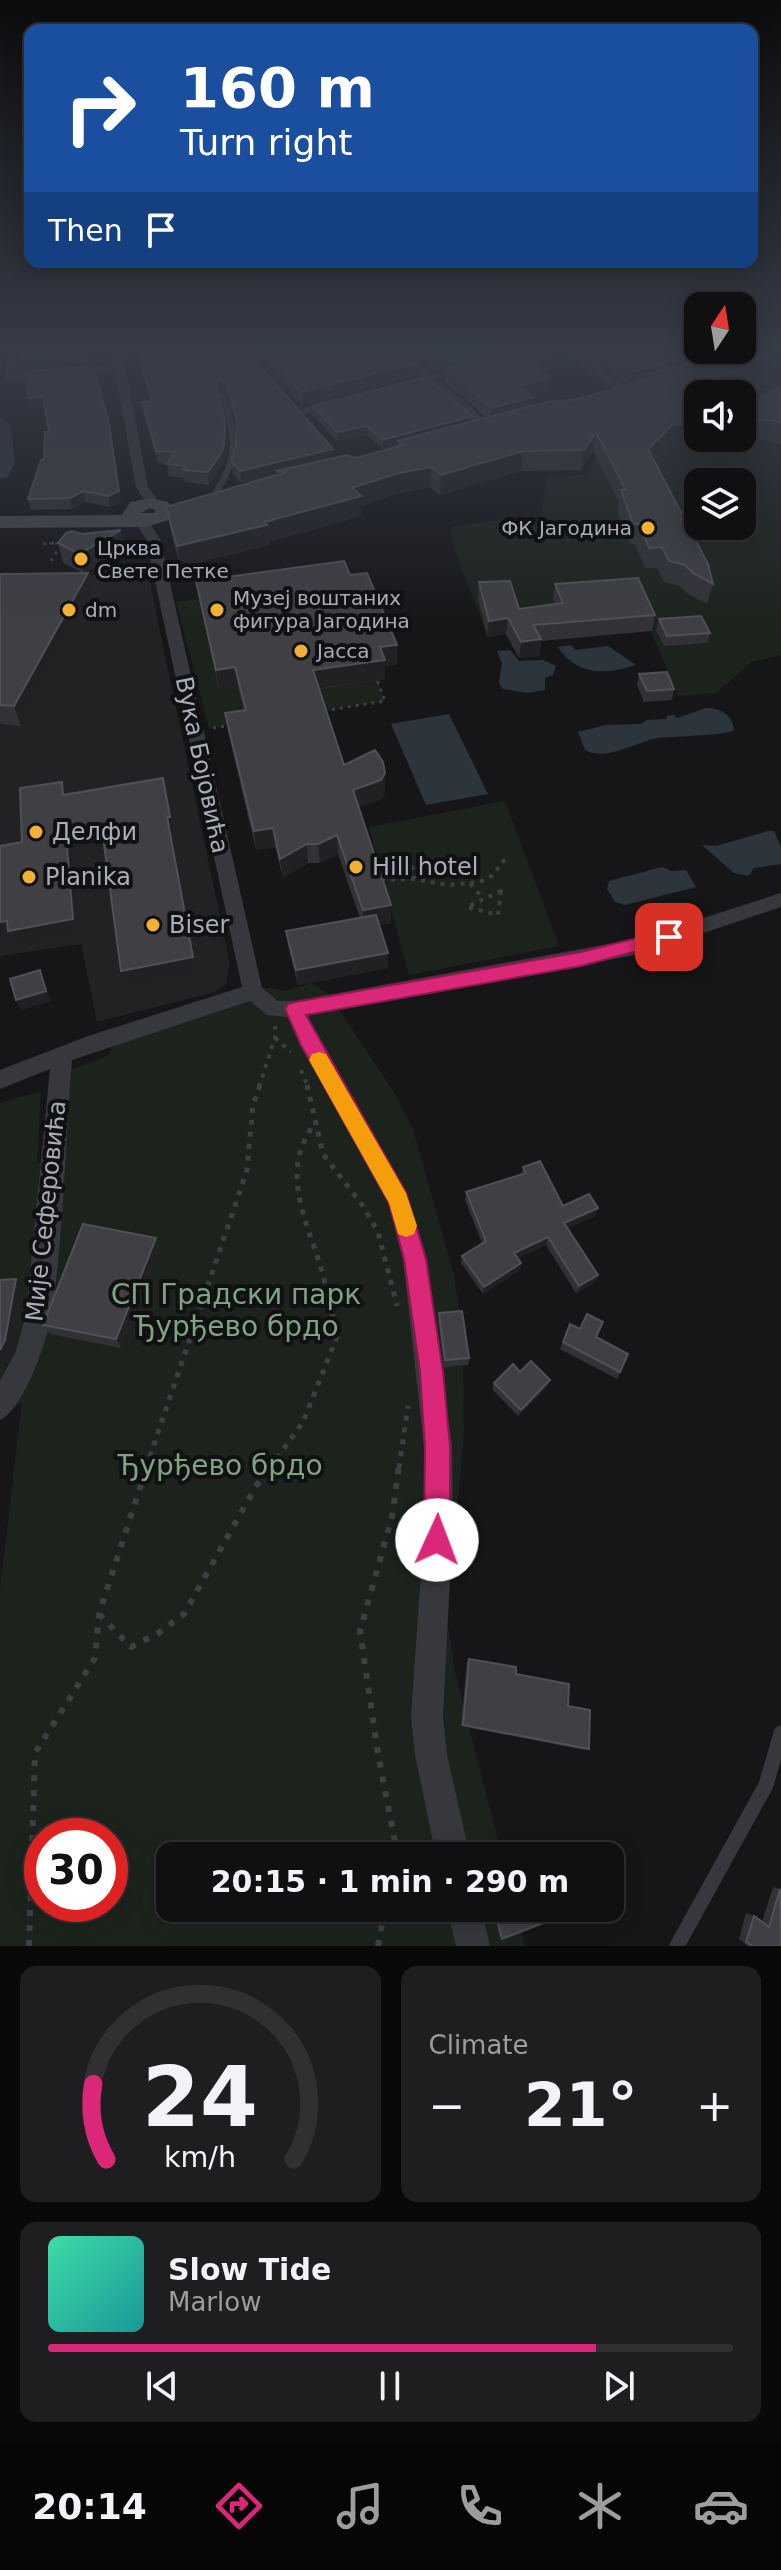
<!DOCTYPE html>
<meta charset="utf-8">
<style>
body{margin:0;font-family:"DejaVu Sans",sans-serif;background:#1e1e20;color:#f1f3f6;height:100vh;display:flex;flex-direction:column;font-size:30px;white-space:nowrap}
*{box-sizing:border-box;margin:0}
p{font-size:26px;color:#9c9d9f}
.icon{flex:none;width:44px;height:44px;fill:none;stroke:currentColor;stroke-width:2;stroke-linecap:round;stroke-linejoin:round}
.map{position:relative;height:1946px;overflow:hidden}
.details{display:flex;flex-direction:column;gap:20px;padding:20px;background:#09090a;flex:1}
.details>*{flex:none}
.guide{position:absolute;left:24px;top:24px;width:734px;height:244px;border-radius:16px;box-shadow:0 4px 20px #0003,0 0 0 2px #303032;background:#1a4fa0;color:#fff;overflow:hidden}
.needle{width:52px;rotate:12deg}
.fabs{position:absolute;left:684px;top:292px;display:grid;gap:16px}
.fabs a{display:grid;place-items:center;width:72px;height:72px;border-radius:16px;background:#101012;box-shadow:0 4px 20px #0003,0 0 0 2px #303032;font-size:40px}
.speed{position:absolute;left:24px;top:1818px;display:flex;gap:16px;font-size:40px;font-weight:700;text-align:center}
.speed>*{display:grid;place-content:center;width:104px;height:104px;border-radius:50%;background:#101012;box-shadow:0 4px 20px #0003,0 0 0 2px #303032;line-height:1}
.speed .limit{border:12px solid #d22;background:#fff;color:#111}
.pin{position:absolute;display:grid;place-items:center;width:68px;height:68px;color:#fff;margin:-34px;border-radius:16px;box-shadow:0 4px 12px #0006}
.me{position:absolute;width:88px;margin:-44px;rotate:2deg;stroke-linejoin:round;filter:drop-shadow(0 0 6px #0008)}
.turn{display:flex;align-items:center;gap:28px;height:168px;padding:0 24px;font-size:36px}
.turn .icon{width:104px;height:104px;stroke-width:2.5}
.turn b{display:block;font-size:56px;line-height:68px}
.then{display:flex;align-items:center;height:76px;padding:0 24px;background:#0003;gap:16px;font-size:30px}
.big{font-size:60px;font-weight:700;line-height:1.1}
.details .tile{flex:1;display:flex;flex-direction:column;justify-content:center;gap:12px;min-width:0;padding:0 28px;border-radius:16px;background:#1e1e20}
.details .dial{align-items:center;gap:0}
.dial svg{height:208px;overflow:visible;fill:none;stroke:#303032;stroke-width:7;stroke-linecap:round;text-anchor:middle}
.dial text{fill:#f1f3f6;stroke:none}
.song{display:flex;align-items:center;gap:24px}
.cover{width:96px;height:96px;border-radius:12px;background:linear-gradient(135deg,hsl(160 70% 55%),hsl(180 70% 35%))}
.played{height:8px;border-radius:4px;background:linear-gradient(90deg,#db2777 80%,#303032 80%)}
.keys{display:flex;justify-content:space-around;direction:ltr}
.heat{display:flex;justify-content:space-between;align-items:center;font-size:44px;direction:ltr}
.details .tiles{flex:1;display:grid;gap:20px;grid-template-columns:1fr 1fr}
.tile:last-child{grid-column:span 2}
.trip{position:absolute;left:156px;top:1842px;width:468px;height:80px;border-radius:16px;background:#101012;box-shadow:0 4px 20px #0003,0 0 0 2px #303032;font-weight:700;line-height:80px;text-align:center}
.menu{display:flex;height:128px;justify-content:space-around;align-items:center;background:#060607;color:#9c9d9f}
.menu .icon{width:56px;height:56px}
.menu .current{color:#db2777}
.menu b{font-size:36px;color:#f1f3f6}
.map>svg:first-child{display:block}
.built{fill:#222225}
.green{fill:#1c231d;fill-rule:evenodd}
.water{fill:#2c353c}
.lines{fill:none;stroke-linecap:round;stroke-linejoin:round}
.river{fill:#2c353c;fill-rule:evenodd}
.path-far4{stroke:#3d3f44;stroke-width:2;stroke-dasharray:2 4;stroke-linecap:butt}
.path-far3{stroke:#3d3f44;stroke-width:3;stroke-dasharray:3 5;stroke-linecap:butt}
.path-far2{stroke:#3d3f44;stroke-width:4;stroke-dasharray:4 6;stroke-linecap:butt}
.path-far1{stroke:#3d3f44;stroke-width:5;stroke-dasharray:5 7;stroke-linecap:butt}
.path{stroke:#3d3f44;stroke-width:6;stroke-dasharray:6 9;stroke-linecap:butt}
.lane-far1{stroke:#37383d;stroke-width:6}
.lane{stroke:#37383d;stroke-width:15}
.street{fill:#37383d;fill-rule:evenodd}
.secondary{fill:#45474d;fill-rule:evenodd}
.wall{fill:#323236}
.shaded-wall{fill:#212124}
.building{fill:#3f3f44;stroke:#4f5156;stroke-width:2}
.route{fill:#db2777;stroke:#8e194d;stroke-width:2}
.slow{fill:#f59e0b}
.poi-dot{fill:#f2b134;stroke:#111113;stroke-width:3}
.labels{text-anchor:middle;stroke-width:8;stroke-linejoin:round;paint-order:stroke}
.far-poi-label{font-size:20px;fill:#a8adb8;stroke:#111113;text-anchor:start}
.street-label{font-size:24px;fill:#a8adb8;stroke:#111113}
.poi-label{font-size:24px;fill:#a8adb8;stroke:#111113;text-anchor:start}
.near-park-label{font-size:28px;fill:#7fa381;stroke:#111113}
</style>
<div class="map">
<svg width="781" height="1946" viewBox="0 0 781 1946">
<rect width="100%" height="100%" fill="#161618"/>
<polygon class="built" points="148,574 230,964 226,984 215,992 97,1022 81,944 0,956 0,576"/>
<g class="green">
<path d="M779,354L781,655L752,662L716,693L678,696L651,631L567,637L559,617L485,629L454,548L450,527L508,519L540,520L547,476L586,475L605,440L742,438V394H731L749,388L719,371ZM698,482H742V526H698Z"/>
<polygon points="345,580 367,592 397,664 380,667 385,679 378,681 385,701 209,728 176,602"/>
<polygon points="505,801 559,946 409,975 369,827"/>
<path d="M311,983L329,994L395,1094L413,1129L454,1275L463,1336L464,1434L447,1621L456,1676L502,1856H170V1908H516L525,1946H0V1590L22,1402L0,1414V1103L41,1091L37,1164L50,1159L60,1074L109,1055L110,1050L129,1031L261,987L286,991ZM42,1836H110V1904H42Z"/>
</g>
<g class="water">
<path d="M571,645L575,650L608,646L636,665C606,675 577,676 558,647Z"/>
<polygon points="510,650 519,661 543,660 556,666 553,675 545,678 545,690 527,693 503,689 499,683 502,663 497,651"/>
<path d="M706,708C720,708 733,715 734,730C726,736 674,736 658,738C635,742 607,762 585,750L578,732L606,725L641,724L647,720L667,719L666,716L674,715L677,718Z"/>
<polygon points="449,714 488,794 426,805 391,724"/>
<polygon points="768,831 774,831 781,847 781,864 754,868 749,876 734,873 702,845 716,846"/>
<polygon points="662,867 671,871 686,870 696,887 625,905 615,902 607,889 609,881"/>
</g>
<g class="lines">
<polygon class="river" points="0,419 11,425 15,463 8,477 0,479"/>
<g class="path-far4">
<polyline points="742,394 781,385"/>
<polyline points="43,544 63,543"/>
</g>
<g class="path-far3">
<polyline points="43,544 55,543"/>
<polyline points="51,561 61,545"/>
<polyline points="324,711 385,701 377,680"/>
<polyline points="213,728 232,725"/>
</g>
<g class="path-far2">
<polyline points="394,878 412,867 414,879"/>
<polyline points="381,880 414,879 448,885 480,882 492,876 506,858"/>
<polyline points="470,884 482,897"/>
<polygon points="501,891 498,915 467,907"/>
<polyline points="275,1038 291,1052"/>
<polyline points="301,1070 308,1087"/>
<polyline points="259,1087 275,1038 275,1026"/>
</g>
<g class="path-far1">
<polyline points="307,1085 323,1154 363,1206 378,1232 397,1306"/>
<polyline points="146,1468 247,1170 253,1105 260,1085"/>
<path d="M270,1468L303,1422L338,1334C331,1315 329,1298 324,1279C315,1241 290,1198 299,1157C301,1145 309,1133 314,1122"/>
<polyline points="399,1468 408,1406"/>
</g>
<g class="path">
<polyline points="99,1614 131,1647 157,1634 184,1614 256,1486 271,1466"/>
<polyline points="394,1856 396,1847 378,1754 360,1631 392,1517 399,1466"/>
<polyline points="29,1946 35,1753 95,1658 99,1614 147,1466"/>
<polyline points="378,1946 385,1908"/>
</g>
<path class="lane-far1" d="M219,497L217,490C239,459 235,430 223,396"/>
<polyline class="lane" points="677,1946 766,1785 781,1733"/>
<g class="street">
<polygon points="6,354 16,354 17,374 114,364 113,354 123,354 148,487 160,503 158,506 148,506 136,487 115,371 12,381 6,378"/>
<polygon points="265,354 285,354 254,363 249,360"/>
<polygon points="397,354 409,354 432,374 507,354 525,354 438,379 492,426 492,432 488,433 428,382 400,387 400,383 422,377"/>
<polygon points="564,354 577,354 634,392 624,394"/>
<polygon points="338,399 344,402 342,404 298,416 292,412"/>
<path d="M141,516L146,517L160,539L262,988L278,1001H295L641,938L781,893V907L641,954L308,1015L317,1037L407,1192L427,1259L452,1447L453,1515L443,1717L447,1755L470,1856H436L415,1755L411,1717L425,1515L424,1447L403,1259L388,1203L301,1046L288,1017L267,1015L250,1001L72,1060C65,1144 64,1229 52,1312C48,1338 24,1410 0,1420V1381L16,1351L26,1314L50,1069L0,1089V1070L88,1036L242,987L146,539L134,520Z"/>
<polygon points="447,1908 481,1908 490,1946 456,1946"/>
</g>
<g class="secondary">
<polygon points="752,354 777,354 697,378 689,373 691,370"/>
<path d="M150,498L168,502L173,510L169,520L145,527L0,528V516L122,515L130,502ZM150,508L155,510L154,513H141Z"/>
</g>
</g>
<g class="wall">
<polygon points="139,354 249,354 333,449 334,458 356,458 398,447 398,445 383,449 367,435 337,441 313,415 313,406 472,422 487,418 443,380 444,369 496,354 564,354 563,357 540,363 539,371 548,389 530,394 533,405 574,400 648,378 629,384 583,354 734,354 723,357 740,388 726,392 698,394 698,438 700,438 667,446 653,460 713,584 707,604 688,594 680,586 664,582 657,568 645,568 635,544 630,544 617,511 619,502 593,451 581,470 521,471 440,495 430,487 395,494 361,506 361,516 269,542 269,545 180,567 170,528 166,507 277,475 241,483 233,474 231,462 236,444 237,427 226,391 220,391 218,394 226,433 226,455 223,464 209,485 185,482 184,478 169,476 167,464 158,463 144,414 142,402 151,401 143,375 141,363 142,363"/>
<polygon points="266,354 405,354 415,363 415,374 303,404 267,363"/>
<polygon points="414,354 495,354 432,371"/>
<polygon points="781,386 781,445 770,441 738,438 742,438 742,395 760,398"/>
<polygon points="29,398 111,436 121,502 110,507 86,502 72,509 31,510 28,499 44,459 49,432 45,406 32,408"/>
<polygon points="58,543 125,550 85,573 92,593 21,726 0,724 0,574 83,573 63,563"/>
<polygon points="350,575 397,664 385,666 385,679 319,689 344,765 385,792 382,799 359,807 391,923 379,925 388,968 298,985 288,946 286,931 360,918 338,854 320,863 308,863 283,878 275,847 256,850 228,732 225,713 244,710 238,687 219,689 199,600 196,581"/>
<polygon points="479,582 519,609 555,604 553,600 555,584 655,615 652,631 541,641 539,656 519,658 506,634 487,637 478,598"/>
<polygon points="659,619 710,633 707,643 664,646 656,630"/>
<polygon points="639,674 674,689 672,700 644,702 637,685"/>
<polygon points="523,1167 563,1206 598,1208 595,1216 567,1228 598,1275 595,1282 576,1293 546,1245 518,1258 521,1263 520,1270 483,1294 461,1263 462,1256 482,1243 465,1200 466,1192 521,1175"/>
<polygon points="160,1248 121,1348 50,1334 43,1325"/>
<polygon points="439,1313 469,1358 468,1365 444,1367 438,1320"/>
<polygon points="570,1324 596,1337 620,1372 617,1379 560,1349"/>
<polygon points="520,1372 550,1380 547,1387 518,1416 492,1389 494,1383"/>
<polygon points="469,1659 516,1674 568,1706 589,1749 585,1750 461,1726 467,1661"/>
<polygon points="773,1887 781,1889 781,1946 748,1946 739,1939 746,1913 754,1916 762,1922"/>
<polygon points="493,1908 542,1908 502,1939 500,1936"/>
</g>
<g class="shaded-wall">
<polygon points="85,354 86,364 24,370 21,361"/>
<polygon points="451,354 495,354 432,371 432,359"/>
<polygon points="528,354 564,354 563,357 540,363 539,374 527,365"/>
<polygon points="695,354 734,354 653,377 648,374 648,378 629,384 631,372"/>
<polygon points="415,363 415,374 303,404 302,392"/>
<polygon points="744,369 740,388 718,394 689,385"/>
<polygon points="550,377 548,389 518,398 519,386"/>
<polygon points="219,379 220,391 217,396 216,384"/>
<polygon points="43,396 46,406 32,408 29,398"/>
<polygon points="534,397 533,409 490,420 491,408"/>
<polygon points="472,416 472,425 398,441 398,445 383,449 383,440"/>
<polygon points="698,420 698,438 700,438 667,446 644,469 648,449 671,426"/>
<polygon points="225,421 226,433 226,455 223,464 209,485 208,472"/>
<polygon points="367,426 367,435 337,441 337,432"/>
<polygon points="596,432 593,451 581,470 584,450"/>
<polygon points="111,436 121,502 110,507 108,496"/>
<polygon points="333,449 334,461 276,471 277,475 241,483 240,471"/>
<polygon points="523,451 521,471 440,495 441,475"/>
<polygon points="431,467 430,487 395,494 361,506 361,516 269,542 269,545 180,567 177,546 264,522 352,488 395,474"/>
<polygon points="83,491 86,502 72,509 70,498"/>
<polygon points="121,530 125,550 84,574 79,554"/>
<polygon points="88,573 92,593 21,726 14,706"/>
<polygon points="508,618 506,634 487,637 489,621"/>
<polygon points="541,639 539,656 519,658 521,642"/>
<polygon points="397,645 397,664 385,666 385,679 314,689 313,670 380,647"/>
<polygon points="235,667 238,687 219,689 216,670"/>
<polygon points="385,773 385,792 382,799 354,809 353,790"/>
<polygon points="163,778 174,834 171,835 197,974 126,988 121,971 167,817"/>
<polygon points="273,828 275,847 256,850 254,831"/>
<polygon points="102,829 107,846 72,853 79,936 15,948 11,938 0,940 0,922 7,921 66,835"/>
<polygon points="337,835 338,854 320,863 318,844"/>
<polygon points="307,844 308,863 283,878 280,859"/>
<polygon points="391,905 391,923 363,928 363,910"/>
<polygon points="388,953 388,968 298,985 296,970"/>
<polygon points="40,970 51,1001 21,1010 16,1000"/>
<polygon points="598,1208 595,1216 562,1231 564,1223"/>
<polygon points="548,1237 546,1245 512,1261 514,1253"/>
<polygon points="156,1238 160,1248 121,1348 116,1339"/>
<polygon points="521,1263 520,1270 483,1294 484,1287"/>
<polygon points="598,1275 595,1282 576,1293 579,1286"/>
<polygon points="16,1279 24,1290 13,1350 0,1374 0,1350"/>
<polygon points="550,1380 547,1387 518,1416 521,1410"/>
</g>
<g class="building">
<polygon points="21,354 84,354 84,355 21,361"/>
<polygon points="142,354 249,354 333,449 240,471 231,462 236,444 237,420 225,379 219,379 216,384 225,421 224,443 222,452 208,472 183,470 185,466 167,464 175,452 156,451 142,402 152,401 141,363 145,363"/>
<polygon points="268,354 405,354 415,363 302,392"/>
<polygon points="427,354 451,354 432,359"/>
<polygon points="496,354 529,354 540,362 529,365 550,377 519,386 534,397 491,408 444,369"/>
<polygon points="602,354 695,354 631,372"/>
<polygon points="720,355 744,369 689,385 739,394 698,394 698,420 671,426 648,449 708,564 713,584 693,573 685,565 669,561 662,547 649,548 639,524 633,524 621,490 626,490 596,432 584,450 523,451 441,475 431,467 395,474 352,488 361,496 264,522 267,525 177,546 166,507 287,472 276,471 347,455 356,458 403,445 398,441 549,401 574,400 653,377 648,374"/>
<polygon points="86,366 87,369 94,368 109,425 119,491 108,496 83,491 70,498 28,499 41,460 44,459 45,432 49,432 43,396 29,398 25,372"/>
<polygon points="426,377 472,416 383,440 367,426 337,432 313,406"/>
<polygon points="781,386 781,423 776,421 742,418 742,395 760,398"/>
<polygon points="121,530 79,554 58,543 66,533 72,531 82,534"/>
<polygon points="344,561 350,575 367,573 397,645 380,647 385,660 313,670 344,765 375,750 383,762 385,773 381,780 353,790 391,905 363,910 337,835 318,844 307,844 280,859 273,828 254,831 225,713 246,710 235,667 216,670 196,581"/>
<polygon points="88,573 14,706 0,705 0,574"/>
<polygon points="638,578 655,615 533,625 541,639 521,642 508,618 489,621 479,582 510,581 519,609 563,603 555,584"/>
<polygon points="701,616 710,633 667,636 659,619"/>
<polygon points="667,672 674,689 647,691 639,674"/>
<polygon points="163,778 170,817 167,817 193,957 121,971 102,829 66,835 73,919 8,931 7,921 0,922 0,846 22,842 20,788 62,782 63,795"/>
<polygon points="376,915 388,953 296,970 286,931"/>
<polygon points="40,970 46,991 16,1000 10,979"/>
<polygon points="540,1161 563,1206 589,1194 598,1208 564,1223 598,1275 579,1286 548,1237 514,1253 521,1263 484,1287 462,1256 486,1241 466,1192 526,1173 523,1167"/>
<polygon points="83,1224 156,1238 116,1339 43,1325"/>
<polygon points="16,1279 5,1340 0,1350 0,1280"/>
<polygon points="462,1311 469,1358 445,1360 439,1313"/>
<polygon points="587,1314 603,1322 596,1337 628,1354 620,1372 563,1342 570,1324 580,1329"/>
<polygon points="531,1361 550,1380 521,1410 494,1383 513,1364 520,1372"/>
<polygon points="469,1659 516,1667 516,1674 569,1684 568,1706 590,1710 589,1749 463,1725"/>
<polygon points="780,1889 781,1946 752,1946 746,1942 754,1916 769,1927"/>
<polygon points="494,1908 542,1908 546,1922 502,1939"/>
</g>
<linearGradient id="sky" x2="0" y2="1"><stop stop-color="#0c0c0d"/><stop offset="0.56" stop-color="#363c48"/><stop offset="1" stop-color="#363c48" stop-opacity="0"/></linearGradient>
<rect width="781" height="627" fill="url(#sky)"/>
<polygon class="route" points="669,930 675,932 678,937 675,941 581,966 306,1015 406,1193 426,1259 443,1372 450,1447 450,1540 447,1549 437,1553 428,1549 424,1540 425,1447 420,1372 404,1259 389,1203 301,1045 285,1009 288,1004 295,1002 581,952"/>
<polygon class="slow" points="319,1052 326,1054 406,1193 417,1226 414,1234 406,1237 398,1234 389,1203 309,1060 312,1054"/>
<g class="poi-dot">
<circle cx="648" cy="528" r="8"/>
<circle cx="81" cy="559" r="8"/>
<circle cx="69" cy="610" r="8"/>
<circle cx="217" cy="610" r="8"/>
<circle cx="301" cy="651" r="8"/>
<circle cx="36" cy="832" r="8"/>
<circle cx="356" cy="867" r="8"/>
<circle cx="29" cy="877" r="8"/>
<circle cx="153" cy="925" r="8"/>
</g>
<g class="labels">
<g class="far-poi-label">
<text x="632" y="535" text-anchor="end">ФК Јагодина</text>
<text x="97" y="555">Црква<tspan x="97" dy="23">Свете Петке</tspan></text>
<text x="233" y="605">Музеј воштаних<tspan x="233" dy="23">фигура Јагодина</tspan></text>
<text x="85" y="617">dm</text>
<text x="317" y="658">Јасса</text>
</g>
<g class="street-label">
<text transform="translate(202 765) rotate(78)" y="8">Вука Бојовића</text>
<text transform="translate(46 1211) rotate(-84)" y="8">Мије Сеферовића</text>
</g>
<g class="poi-label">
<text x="52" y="840">Делфи</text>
<text x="372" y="875">Hill hotel</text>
<text x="45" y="885">Planika</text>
<text x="169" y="933">Biser</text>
</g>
<g class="near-park-label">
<text x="236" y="1304">СП Градски парк<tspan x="236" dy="32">Ђурђево брдо</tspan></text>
<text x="220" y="1475">Ђурђево брдо</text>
</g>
</g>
</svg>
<div class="fabs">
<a><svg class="needle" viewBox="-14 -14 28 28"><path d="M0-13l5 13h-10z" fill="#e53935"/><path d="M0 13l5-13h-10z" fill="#9c9d9f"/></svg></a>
<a><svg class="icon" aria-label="sound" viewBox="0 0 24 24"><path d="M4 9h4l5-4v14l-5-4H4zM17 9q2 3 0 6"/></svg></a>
<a><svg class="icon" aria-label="layers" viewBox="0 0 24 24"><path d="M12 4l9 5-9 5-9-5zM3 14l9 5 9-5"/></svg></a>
</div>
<div class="speed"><div class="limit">30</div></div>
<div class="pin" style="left:669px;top:937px;background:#d93025"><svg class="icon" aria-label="arrive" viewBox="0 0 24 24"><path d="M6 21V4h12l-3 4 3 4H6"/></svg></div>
<svg class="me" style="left:437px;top:1540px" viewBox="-20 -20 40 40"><circle r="19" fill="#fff"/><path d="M0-13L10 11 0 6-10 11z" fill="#db2777"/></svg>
<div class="trip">20:15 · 1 min · 290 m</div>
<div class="guide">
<div class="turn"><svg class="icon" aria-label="right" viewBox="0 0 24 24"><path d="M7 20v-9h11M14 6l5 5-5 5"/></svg><div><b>160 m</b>Turn right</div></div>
<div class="then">Then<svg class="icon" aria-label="arrive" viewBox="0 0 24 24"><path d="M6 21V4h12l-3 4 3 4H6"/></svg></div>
</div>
</div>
<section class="details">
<div class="tiles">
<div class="tile dial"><svg viewBox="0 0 100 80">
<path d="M14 69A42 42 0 1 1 86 69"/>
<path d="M14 69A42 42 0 0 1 9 40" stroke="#db2777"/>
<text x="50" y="56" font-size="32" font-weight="700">24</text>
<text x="50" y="72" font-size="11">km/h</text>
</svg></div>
<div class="tile"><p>Climate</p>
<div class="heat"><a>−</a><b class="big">21°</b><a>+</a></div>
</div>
<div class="tile">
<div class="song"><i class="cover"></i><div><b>Slow Tide</b><p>Marlow</p></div></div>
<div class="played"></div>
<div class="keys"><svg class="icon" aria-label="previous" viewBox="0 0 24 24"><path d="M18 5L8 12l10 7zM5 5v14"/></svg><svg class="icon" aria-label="pause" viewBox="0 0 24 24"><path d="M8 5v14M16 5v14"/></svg><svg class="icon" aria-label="next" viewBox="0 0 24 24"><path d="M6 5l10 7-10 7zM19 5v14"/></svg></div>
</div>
</div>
</section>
<nav class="menu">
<b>20:14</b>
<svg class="icon current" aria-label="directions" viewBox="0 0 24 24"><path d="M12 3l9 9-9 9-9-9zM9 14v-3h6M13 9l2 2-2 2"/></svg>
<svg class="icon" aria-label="music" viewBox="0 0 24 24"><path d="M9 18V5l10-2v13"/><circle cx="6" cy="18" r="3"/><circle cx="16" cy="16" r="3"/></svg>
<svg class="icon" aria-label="phone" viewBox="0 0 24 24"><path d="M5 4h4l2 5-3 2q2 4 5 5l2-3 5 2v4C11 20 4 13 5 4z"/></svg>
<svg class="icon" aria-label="climate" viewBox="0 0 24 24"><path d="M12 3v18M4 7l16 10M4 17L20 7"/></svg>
<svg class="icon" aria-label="car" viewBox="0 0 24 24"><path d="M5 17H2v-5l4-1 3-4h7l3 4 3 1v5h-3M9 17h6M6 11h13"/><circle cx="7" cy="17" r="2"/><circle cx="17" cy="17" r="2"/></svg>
</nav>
